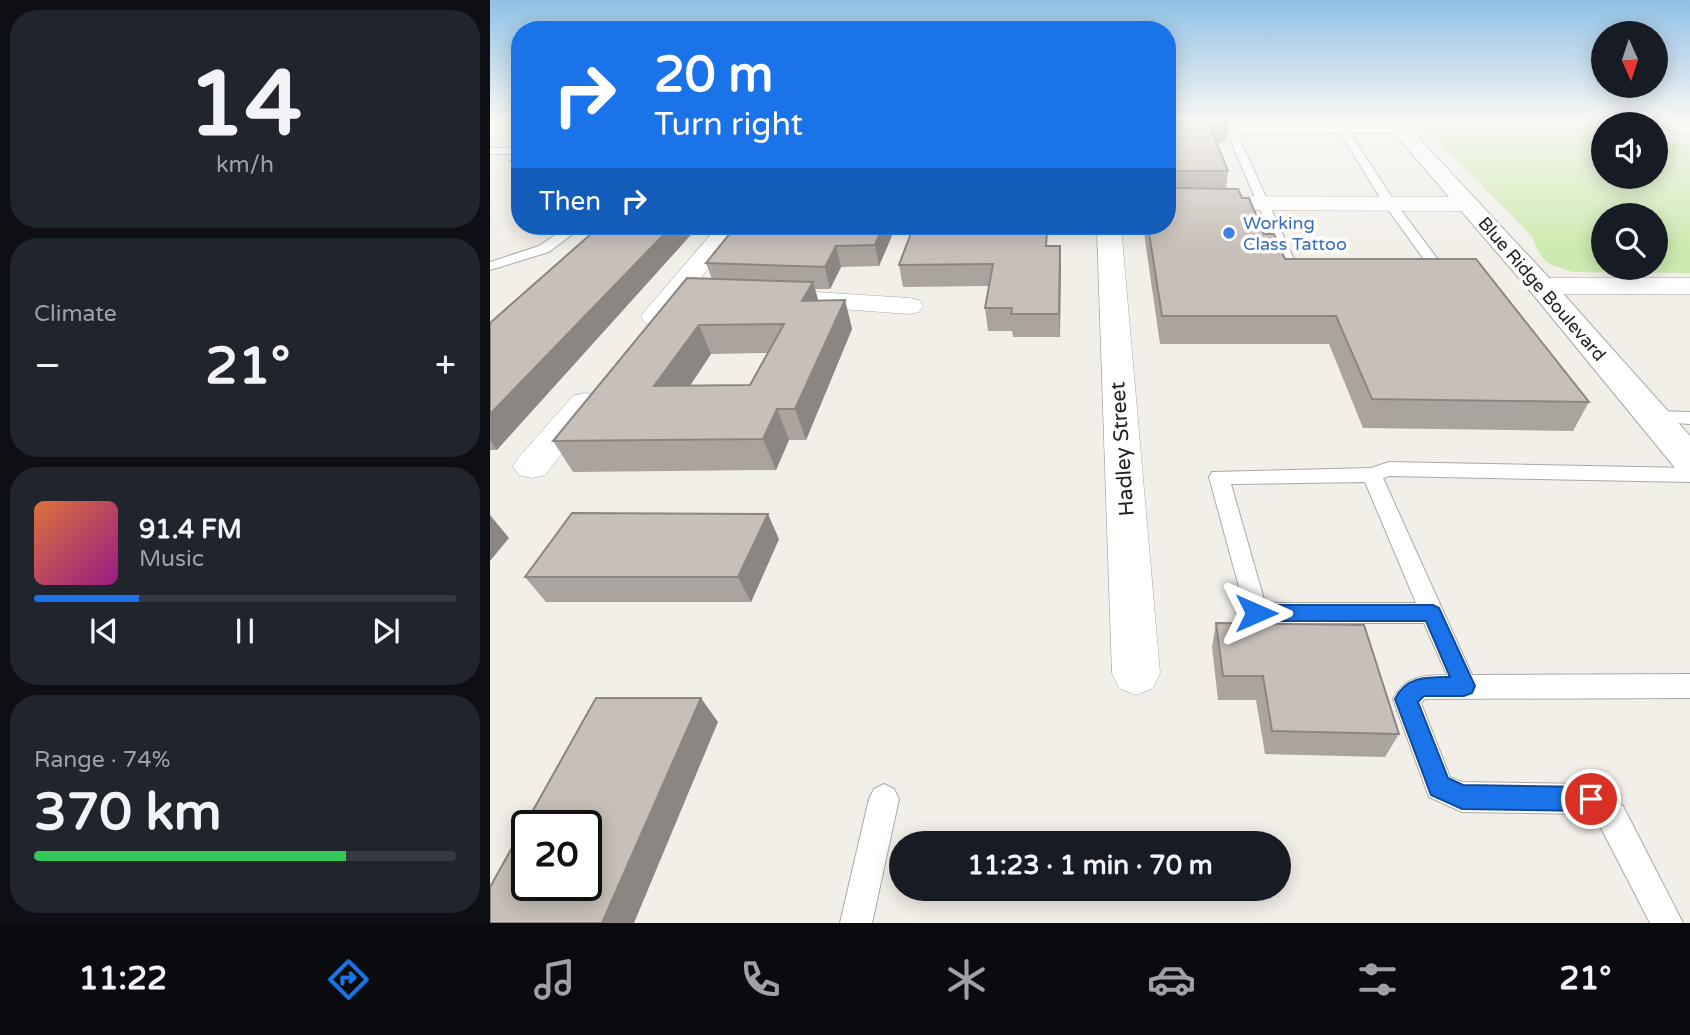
<!DOCTYPE html>
<meta charset="utf-8">
<style>
body{margin:0;font-family:"Varela Round",sans-serif;background:#20242c;color:#f1f3f6;height:100vh;display:flex;flex-direction:column;font-size:26px;white-space:nowrap}
*{box-sizing:border-box;margin:0}
p{font-size:23px;color:#9ea1a6}
.icon{flex:none;width:38px;height:38px;fill:none;stroke:currentColor;stroke-width:2;stroke-linecap:round;stroke-linejoin:round}
.map{position:relative;flex:1;overflow:hidden}
.side{display:flex;flex-direction:column;gap:10px;padding:10px;background:#0d0f14;width:490px}
.side>*{flex:none}
.banner{position:absolute;left:21px;top:21px;width:665px;height:214px;border-radius:28px;box-shadow:0 4px 18px #0003;background:#1a73e8;color:#fff;overflow:hidden}
.needle{width:46px;rotate:177deg}
.fabs{position:absolute;left:1101px;top:21px;display:grid;gap:14px}
.fabs a{display:grid;place-items:center;width:77px;height:77px;border-radius:50%;background:#171b24;box-shadow:0 4px 18px #0003;font-size:35px}
.speed{position:absolute;left:21px;top:810px;display:flex;gap:14px;font-size:35px;font-weight:700;text-align:center}
.speed>*{display:grid;place-content:center;width:91px;height:91px;border-radius:50%;background:#171b24;box-shadow:0 4px 18px #0003;line-height:1}
.speed .limit{border:4px solid #111;border-radius:10px;background:#fff;color:#111}
.pin{position:absolute;display:grid;place-items:center;width:60px;height:60px;color:#fff;margin:-30px;border:4px solid #fff;border-radius:50%;box-shadow:0 2px 7px #0007}
.me{position:absolute;width:77px;margin:-38px;rotate:90deg;stroke-linejoin:round;filter:drop-shadow(0 0 5px #0008)}
.turn{display:flex;align-items:center;gap:24px;height:147px;padding:0 28px;font-size:32px}
.turn .icon{width:91px;height:91px;stroke-width:2.5}
.turn b{display:block;font-size:49px;line-height:60px}
.then{display:flex;align-items:center;height:66px;padding:0 28px;background:#0003;gap:14px;font-size:26px}
.big{font-size:52px;font-weight:700;line-height:1.1}
.side .card{flex:1;display:flex;flex-direction:column;justify-content:center;gap:10px;min-width:0;padding:0 24px;border-radius:28px;background:#20242c}
.side .dial{align-items:center;gap:0}
.dial b{font-size:91px;line-height:1}
.song{display:flex;align-items:center;gap:21px}
.cover{width:84px;height:84px;border-radius:10px;background:linear-gradient(135deg,hsl(20 70% 55%),hsl(310 70% 35%))}
.played{height:7px;border-radius:4px;background:linear-gradient(90deg,#1a73e8 25%,#363941 25%)}
.keys{display:flex;justify-content:space-around;direction:ltr}
.heat{display:flex;justify-content:space-between;align-items:center;font-size:38px;direction:ltr}
.charge{height:10px;border-radius:5px;background:linear-gradient(90deg,#34c759 74%,#363941 0)}
.trip{position:absolute;left:399px;top:831px;width:402px;height:70px;border-radius:35px;background:#171b24;box-shadow:0 4px 18px #0003;font-weight:700;line-height:70px;text-align:center}
.menu{display:flex;height:112px;justify-content:space-around;align-items:center;background:#090b0e;color:#9ea1a6}
.menu .icon{width:49px;height:49px}
.menu .on{color:#1a73e8}
.menu b{font-size:32px;color:#f1f3f6}
main{display:flex;flex:1;min-height:0}
.map>svg:first-child{display:block}
.grass{fill:#cdebb0;fill-rule:evenodd}
.lines{fill:none;stroke-linecap:round;stroke-linejoin:round}
.service-casing{stroke:#a9a9a9;stroke-width:2}
.minor-casing{stroke:#a9a9a9;stroke-width:1}
.tertiary-casing{stroke:#a9a9a9;stroke-width:2}
.service{fill:#fff;fill-rule:evenodd}
.minor{fill:#fff;fill-rule:evenodd}
.tertiary{fill:#fff;fill-rule:evenodd}
.wall{fill:#aba49e;fill-rule:evenodd}
.shaded-wall{fill:#8b8681}
.building{fill:#c7bfb8;stroke:#8b8681;stroke-width:2;fill-rule:evenodd}
.route{fill:#1a73e8;stroke:#114b97;stroke-width:2}
.shop-dot{fill:#3f7fe0;stroke:#fff;stroke-width:2.5}
.labels{text-anchor:middle;stroke-width:7;stroke-linejoin:round;paint-order:stroke}
.far-shop-label{font-size:18px;fill:#366cbe;stroke:#fff;text-anchor:start}
.far-street-label{font-size:18px;fill:#222;stroke:#fff}
.street-label{font-size:21px;fill:#222;stroke:#fff}
</style>
<main>
<section class="side">
<div class="card dial"><b>14</b><p>km/h</p></div>
<div class="card"><p>Climate</p>
<div class="heat"><a>−</a><b class="big">21°</b><a>+</a></div>
</div>
<div class="card">
<div class="song"><i class="cover"></i><div><b>91.4 FM</b><p>Music</p></div></div>
<div class="played"></div>
<div class="keys"><svg class="icon" aria-label="previous" viewBox="0 0 24 24"><path d="M18 5L8 12l10 7zM5 5v14"/></svg><svg class="icon" aria-label="pause" viewBox="0 0 24 24"><path d="M8 5v14M16 5v14"/></svg><svg class="icon" aria-label="next" viewBox="0 0 24 24"><path d="M6 5l10 7-10 7zM19 5v14"/></svg></div>
</div>
<div class="card"><p>Range · 74%</p><b class="big">370 km</b><div class="charge"></div></div>
</section>
<div class="map">
<svg width="1200" height="923" viewBox="0 0 1200 923">
<rect width="100%" height="100%" fill="#f2efe9"/>
<path class="grass" d="M927,120H1122L1130,124H1113V177H1166V143H1200V273L1083,272C1053,263 1053,262 1041,235ZM1113,215H1166V268H1113Z"/>
<g class="lines">
<g class="service-casing">
<g id="service">
<path d="M1163,120C1177,120 1187,126 1200,128V134L1182,131Z"/>
<polygon points="750,128 914,128 914,132 911,133 860,133 905,202 955,269 953,272 929,272 929,266 938,265 894,204 850,133 751,134 748,135 806,264 817,264 824,268 817,272 796,271 738,134"/>
<rect x="0" y="148" width="30" height="6"/>
<polygon points="79,226 93,226 59,252 0,270 0,262 49,246"/>
<polygon points="1163,411 1200,412 1200,424 1157,421 1154,417"/>
<path d="M899,462L1200,468V482L900,476L893,478L982,675L1200,674V698L935,699L931,703L960,777L972,782L1101,784L1111,789L1133,806L1193,923H1160L1111,828L1095,814L972,812L939,797L903,699C914,676 934,675 957,675L934,623H766L758,620L719,477L722,472L881,468ZM875,482L926,603H775L741,484Z"/>
<polygon points="394,784 404,789 409,799 382,923 350,923 379,799 384,789"/>
</g>
</g>
<g class="minor-casing">
<g id="minor">
<polygon points="677,196 977,197 985,199 988,204 985,209 977,211 677,210"/>
<polygon points="228,226 252,226 175,323 165,326 155,323 151,317 155,311"/>
<polygon points="607,226 631,226 670,673 663,688 646,695 629,688 622,673"/>
<polygon points="1051,278 1200,278 1200,294 1051,294 1042,292 1038,286 1042,280"/>
<polygon points="279,289 419,298 429,300 433,306 429,312 419,314 269,303 265,297 269,291"/>
<polygon points="95,393 107,396 112,403 55,475 42,478 29,475 23,466 29,457 83,396"/>
</g>
</g>
<g class="tertiary-casing">
<polygon id="tertiary" points="893,120 912,120 1061,280 1200,436 1200,473 1186,469 1041,292"/>
</g>
<use href="#service" class="service"/>
<use href="#minor" class="minor"/>
<use href="#tertiary" class="tertiary"/>
</g>
<g class="wall">
<polygon points="677,120 738,122 736,142 727,143 738,171 736,189 752,198 774,234 795,259 1099,402 1083,431 873,428 839,344 670,344 653,226 677,226"/>
<polygon points="767,120 842,120 841,123 769,123"/>
<polygon points="30,155 30,174 28,174 21,161"/>
<path d="M246,226H406L389,266L351,267L340,289H325L328,301L355,300L362,329L316,440H299L286,470L83,472L63,441L222,279L216,263ZM277,353L260,385L200,386L221,354Z"/>
<polygon points="558,246 570,246 570,337 523,337 522,331 498,331 495,308 499,286 413,287 409,265"/>
<polygon points="0,323 7,450 0,450"/>
<polygon points="289,539 261,602 56,602 35,577"/>
<polygon points="726,623 909,734 895,757 775,754 766,700 728,700 722,647"/>
</g>
<g class="shaded-wall">
<polygon points="182,226 209,226 7,450 0,440 0,414"/>
<polygon points="393,226 406,226 389,266 385,245"/>
<polygon points="346,246 351,267 340,289 335,267"/>
<polygon points="570,246 571,267 570,337 569,314"/>
<polygon points="323,282 331,310 312,301"/>
<polygon points="355,300 362,329 316,440 305,409"/>
<polygon points="209,325 221,354 179,416 164,386"/>
<polygon points="287,409 299,440 286,470 273,439"/>
<polygon points="278,514 289,539 261,602 248,577"/>
<polygon points="0,515 19,538 0,561"/>
<polygon points="211,698 228,722 144,923 112,923"/>
</g>
<g class="building">
<polygon points="677,120 737,120 738,122 718,122 738,171 679,171 677,172"/>
<polygon points="30,155 30,161 21,161"/>
<polygon points="677,188 748,189 752,198 759,198 774,234 784,234 795,259 986,259 1099,402 882,399 846,316 672,316 658,226 677,226"/>
<polygon points="110,226 182,226 0,414 0,323"/>
<polygon points="246,226 393,226 385,245 346,246 335,267 216,263"/>
<polygon points="557,232 556,246 570,246 569,314 521,314 522,308 495,308 503,264 409,265 421,233"/>
<path d="M197,278L323,282L312,301L355,300L305,409H287L273,439L63,441ZM294,324L260,385L164,386L209,325Z"/>
<polygon points="82,513 278,514 248,577 35,577"/>
<polygon points="726,623 874,625 909,734 782,731 773,676 733,676"/>
<path d="M106,698H211L112,923H0V887ZM37,826H96V886H37Z"/>
</g>
<linearGradient id="sky" x2="0" y2="1"><stop stop-color="#8fc0e4"/><stop offset="0.48" stop-color="#f9f8f5"/><stop offset="1" stop-color="#f9f8f5" stop-opacity="0"/></linearGradient>
<rect width="1200" height="249" fill="url(#sky)"/>
<path class="route" d="M766,605H943L949,608L985,686L982,693L974,696H934L928,702L958,778L973,785L1101,787L1109,791L1113,799L1109,808L1101,811L972,809L941,795L905,699C916,676 937,677 960,677L936,621H766L759,619L756,613L759,608Z"/>
<circle class="shop-dot" cx="739" cy="233" r="7"/>
<g class="labels">
<g class="far-shop-label">
<text x="753" y="229">Working<tspan x="753" dy="21">Class Tattoo</tspan></text>
</g>
<g class="far-street-label">
<text transform="translate(1052 289) rotate(49)" y="6">Blue Ridge Boulevard</text>
</g>
<g class="street-label">
<text transform="translate(632 449) rotate(-94)" y="7">Hadley Street</text>
</g>
</g>
</svg>
<div class="fabs">
<a><svg class="needle" viewBox="-14 -14 28 28"><path d="M0-13l5 13h-10z" fill="#e53935"/><path d="M0 13l5-13h-10z" fill="#9ea1a6"/></svg></a>
<a><svg class="icon" aria-label="sound" viewBox="0 0 24 24"><path d="M4 9h4l5-4v14l-5-4H4zM17 9q2 3 0 6"/></svg></a>
<a><svg class="icon" aria-label="search" viewBox="0 0 24 24"><circle cx="10" cy="10" r="6"/><path d="M15 15l6 6"/></svg></a>
</div>
<div class="speed"><div class="limit">20</div></div>
<div class="pin" style="left:1101px;top:799px;background:#d93025"><svg class="icon" aria-label="arrive" viewBox="0 0 24 24"><path d="M6 21V4h12l-3 4 3 4H6"/></svg></div>
<svg class="me" style="left:766px;top:613px" viewBox="-20 -20 40 40"><path d="M0-17L14 15 0 8-14 15z" fill="#1a73e8" stroke="#fff" stroke-width="4"/></svg>
<div class="trip">11:23 · 1 min · 70 m</div>
<div class="banner">
<div class="turn"><svg class="icon" aria-label="right" viewBox="0 0 24 24"><path d="M7 20v-9h11M14 6l5 5-5 5"/></svg><div><b>20 m</b>Turn right</div></div>
<div class="then">Then<svg class="icon" aria-label="right" viewBox="0 0 24 24"><path d="M7 20v-9h11M14 6l5 5-5 5"/></svg></div>
</div>
</div>
</main>
<nav class="menu">
<b>11:22</b>
<svg class="icon on" aria-label="directions" viewBox="0 0 24 24"><path d="M12 3l9 9-9 9-9-9zM9 14v-3h6M13 9l2 2-2 2"/></svg>
<svg class="icon" aria-label="music" viewBox="0 0 24 24"><path d="M9 18V5l10-2v13"/><circle cx="6" cy="18" r="3"/><circle cx="16" cy="16" r="3"/></svg>
<svg class="icon" aria-label="phone" viewBox="0 0 24 24"><path d="M5 4h4l2 5-3 2q2 4 5 5l2-3 5 2v4C11 20 4 13 5 4z"/></svg>
<svg class="icon" aria-label="climate" viewBox="0 0 24 24"><path d="M12 3v18M4 7l16 10M4 17L20 7"/></svg>
<svg class="icon" aria-label="car" viewBox="0 0 24 24"><path d="M5 17H2v-5l4-1 3-4h7l3 4 3 1v5h-3M9 17h6M6 11h13"/><circle cx="7" cy="17" r="2"/><circle cx="17" cy="17" r="2"/></svg>
<svg class="icon" aria-label="filters" viewBox="0 0 24 24"><path d="M4 7h16M4 17h16"/><circle cx="9" cy="7" r="2"/><circle cx="15" cy="17" r="2"/></svg>
<b>21°</b>
</nav>
